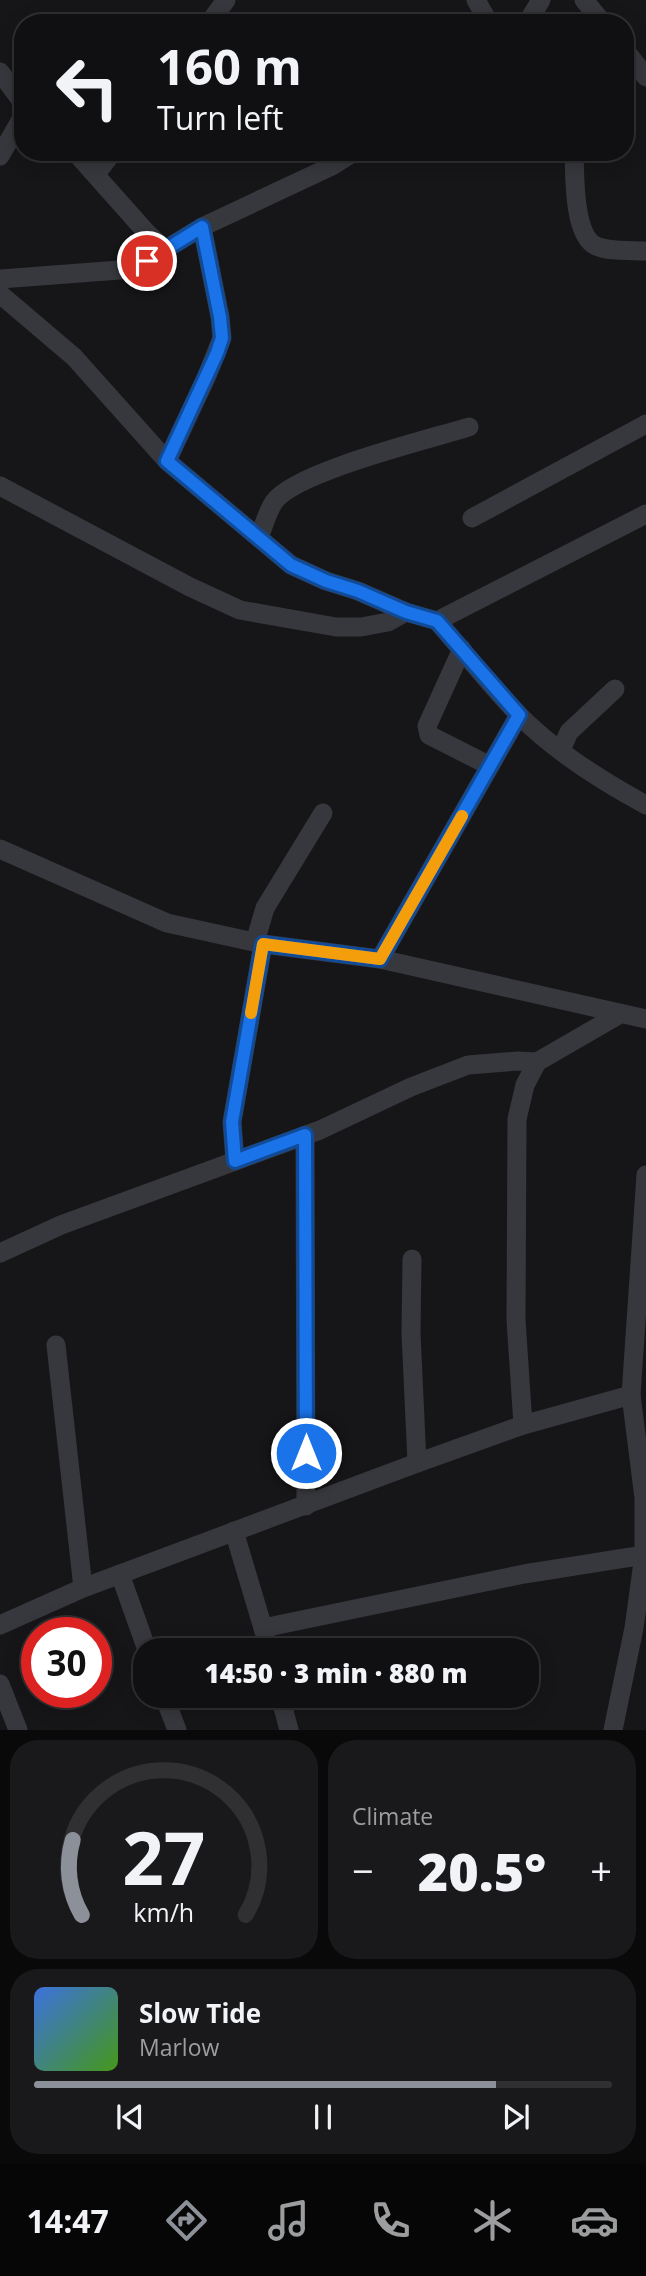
<!DOCTYPE html>
<meta charset="utf-8">
<style>
body{margin:0;font-family:"Open Sans",sans-serif;background:#19191b;color:#f1f3f6;height:100vh;display:flex;flex-direction:column;font-size:26px;white-space:nowrap}
*{box-sizing:border-box;margin:0}
p{font-size:23px;color:#9c9d9f}
.icon{flex:none;width:38px;height:38px;fill:none;stroke:currentColor;stroke-width:2;stroke-linecap:round;stroke-linejoin:round}
.map{position:relative;height:1730px;overflow:hidden}
.panel{display:flex;flex-direction:column;gap:10px;padding:10px;background:#09090a;flex:1}
.panel>*{flex:none}
.top-card{position:absolute;left:14px;top:14px;width:620px;height:147px;border-radius:28px;box-shadow:0 4px 18px #0003,0 0 0 2px #303032;background:#101012;color:#f1f3f6;overflow:hidden}
.speed{position:absolute;left:21px;top:1617px;display:flex;gap:14px;font-size:35px;font-weight:700;text-align:center}
.speed>*{display:grid;place-content:center;width:91px;height:91px;border-radius:50%;background:#101012;box-shadow:0 4px 18px #0003,0 0 0 2px #303032;line-height:1}
.speed .limit{border:10px solid #d22;background:#fff;color:#111}
.pin{position:absolute;display:grid;place-items:center;width:60px;height:60px;color:#fff;margin:-30px;border:4px solid #fff;border-radius:50%;box-shadow:0 2px 7px #0007}
.me{position:absolute;width:77px;margin:-38px;rotate:0deg;stroke-linejoin:round;filter:drop-shadow(0 0 5px #0008)}
.turn{display:flex;align-items:center;gap:24px;height:147px;padding:0 28px;font-size:32px}
.turn .icon{width:91px;height:91px;stroke-width:2.5}
.turn b{display:block;font-size:49px;line-height:60px}
.big{font-size:52px;font-weight:800;line-height:1.1}
.panel .card{flex:1;display:flex;flex-direction:column;justify-content:center;gap:10px;min-width:0;padding:0 24px;border-radius:28px;background:#19191b}
.panel .dial{align-items:center;gap:0}
.dial svg{height:182px;overflow:visible;fill:none;stroke:#303032;stroke-width:7;stroke-linecap:round;text-anchor:middle}
.dial text{fill:#f1f3f6;stroke:none}
.song{display:flex;align-items:center;gap:21px}
.cover{width:84px;height:84px;border-radius:10px;background:linear-gradient(135deg,hsl(220 70% 55%),hsl(100 70% 35%))}
.played{height:7px;border-radius:4px;background:linear-gradient(90deg,#8c9099 80%,#303032 80%)}
.keys{display:flex;justify-content:space-around;direction:ltr}
.heat{display:flex;justify-content:space-between;align-items:center;font-size:38px;direction:ltr}
.panel .tiles{flex:1;display:grid;gap:10px;grid-template-columns:1fr 1fr}
.card:last-child{grid-column:span 2}
.trip{position:absolute;left:133px;top:1638px;width:406px;height:70px;border-radius:28px;background:#101012;box-shadow:0 4px 18px #0003,0 0 0 2px #303032;font-weight:800;line-height:70px;text-align:center}
.menu{display:flex;height:112px;justify-content:space-around;align-items:center;background:#060607;color:#9c9d9f}
.menu .icon{width:49px;height:49px}
.menu .active{color:#8c9099}
.menu b{font-size:32px;color:#f1f3f6}
.map>svg:first-child{display:block}
.lines{fill:none;stroke-linecap:round;stroke-linejoin:round}
.minor{stroke:#37383d;stroke-width:19}
.route-casing{stroke:#114b97;stroke-width:18}
.route{stroke:#1a73e8;stroke-width:12}
.slow{stroke:#f59e0b;stroke-width:12}
</style>
<div class="map">
<svg width="646" height="1730" viewBox="0 0 646 1730">
<rect width="100%" height="100%" fill="#161618"/>
<g class="lines">
<g class="minor">
<polyline points="476,0 489,23"/>
<polyline points="584,0 603,23"/>
<polyline points="209,23 226,0"/>
<polyline points="527,23 541,0"/>
<polyline points="625,50 646,77"/>
<polyline points="0,72 23,103"/>
<polyline points="75,152 147,233 164,249"/>
<path d="M574,152C575,175 573,235 596,246C610,252 631,250 646,251"/>
<polyline points="0,156 23,116"/>
<polyline points="96,174 113,152"/>
<polyline points="0,279 133,269 202,227 332,166 354,152"/>
<polyline points="0,294 74,357 167,461 291,565 326,581 358,591 406,612 437,621"/>
<polyline points="167,461 206,378 222,338 220,317 202,227"/>
<polyline points="0,486 190,587 240,610 336,627 361,627 388,622 406,612"/>
<path d="M646,514L437,621C464,652 490,685 519,715C554,751 602,781 646,805"/>
<polyline points="472,518 646,424"/>
<path d="M259,537C264,526 267,512 274,502C294,472 430,439 469,427"/>
<polyline points="462,649 427,726 429,735 490,766"/>
<polyline points="561,750 569,732 615,689"/>
<polyline points="0,849 167,923 263,944 380,959 646,1019"/>
<polyline points="255,942 265,908 323,813"/>
<polyline points="380,959 519,715"/>
<polyline points="305,1135 306,1506"/>
<polyline points="235,1161 232,1122 263,944"/>
<polyline points="0,1253 61,1225 320,1130 411,1087 468,1065 518,1061 537,1062"/>
<polyline points="412,1259 411,1333 417,1463"/>
<polyline points="56,1345 83,1588"/>
<polyline points="523,1425 516,1320 517,1119 525,1085 537,1062 620,1014"/>
<polyline points="234,1531 263,1628"/>
<polyline points="120,1574 147,1650"/>
<polyline points="0,1625 83,1588 417,1463 523,1425 631,1395"/>
<polyline points="269,1650 263,1628 524,1574 644,1555"/>
<polyline points="0,1684 18,1730"/>
<polyline points="164,1696 177,1730"/>
<polyline points="280,1696 289,1730"/>
<polyline points="613,1730 634,1628 644,1555 644,1498 631,1395 646,1175"/>
</g>
</g>
<g class="lines">
<g class="route-casing">
<polyline id="route" points="147,261 202,227 220,317 222,338 217,353 167,461 291,565 326,581 358,591 406,612 437,621 519,715 380,959 263,944 232,1122 235,1161 305,1135 306,1453"/>
</g>
<use href="#route" class="route"/>
<polyline class="slow" points="251,1013 263,944 380,959 462,816"/>
</g>
</svg>
<div class="speed"><div class="limit">30</div></div>
<div class="pin" style="left:147px;top:261px;background:#d93025"><svg class="icon" aria-label="arrive" viewBox="0 0 24 24"><path d="M6 21V4h12l-3 4 3 4H6"/></svg></div>
<svg class="me" style="left:306px;top:1453px" viewBox="-20 -20 40 40"><circle r="17" fill="#1a73e8" stroke="#fff" stroke-width="3"/><path d="M0-11L8 9 0 5-8 9z" fill="#fff"/></svg>
<div class="trip">14:50 · 3 min · 880 m</div>
<div class="top-card">
<div class="turn"><svg class="icon" aria-label="left" viewBox="0 0 24 24"><path d="M17 20v-9H6M10 6l-5 5 5 5"/></svg><div><b>160 m</b>Turn left</div></div>
</div>
</div>
<section class="panel">
<div class="tiles">
<div class="card dial"><svg viewBox="0 0 100 80">
<path d="M14 69A42 42 0 1 1 86 69"/>
<path d="M14 69A42 42 0 0 1 10 36" stroke="#8c9099"/>
<text x="50" y="56" font-size="32" font-weight="700">27</text>
<text x="50" y="72" font-size="11">km/h</text>
</svg></div>
<div class="card"><p>Climate</p>
<div class="heat"><a>−</a><b class="big">20.5°</b><a>+</a></div>
</div>
<div class="card">
<div class="song"><i class="cover"></i><div><b>Slow Tide</b><p>Marlow</p></div></div>
<div class="played"></div>
<div class="keys"><svg class="icon" aria-label="previous" viewBox="0 0 24 24"><path d="M18 5L8 12l10 7zM5 5v14"/></svg><svg class="icon" aria-label="pause" viewBox="0 0 24 24"><path d="M8 5v14M16 5v14"/></svg><svg class="icon" aria-label="next" viewBox="0 0 24 24"><path d="M6 5l10 7-10 7zM19 5v14"/></svg></div>
</div>
</div>
</section>
<nav class="menu">
<b>14:47</b>
<svg class="icon active" aria-label="directions" viewBox="0 0 24 24"><path d="M12 3l9 9-9 9-9-9zM9 14v-3h6M13 9l2 2-2 2"/></svg>
<svg class="icon" aria-label="music" viewBox="0 0 24 24"><path d="M9 18V5l10-2v13"/><circle cx="6" cy="18" r="3"/><circle cx="16" cy="16" r="3"/></svg>
<svg class="icon" aria-label="phone" viewBox="0 0 24 24"><path d="M5 4h4l2 5-3 2q2 4 5 5l2-3 5 2v4C11 20 4 13 5 4z"/></svg>
<svg class="icon" aria-label="climate" viewBox="0 0 24 24"><path d="M12 3v18M4 7l16 10M4 17L20 7"/></svg>
<svg class="icon" aria-label="car" viewBox="0 0 24 24"><path d="M5 17H2v-5l4-1 3-4h7l3 4 3 1v5h-3M9 17h6M6 11h13"/><circle cx="7" cy="17" r="2"/><circle cx="17" cy="17" r="2"/></svg>
</nav>
